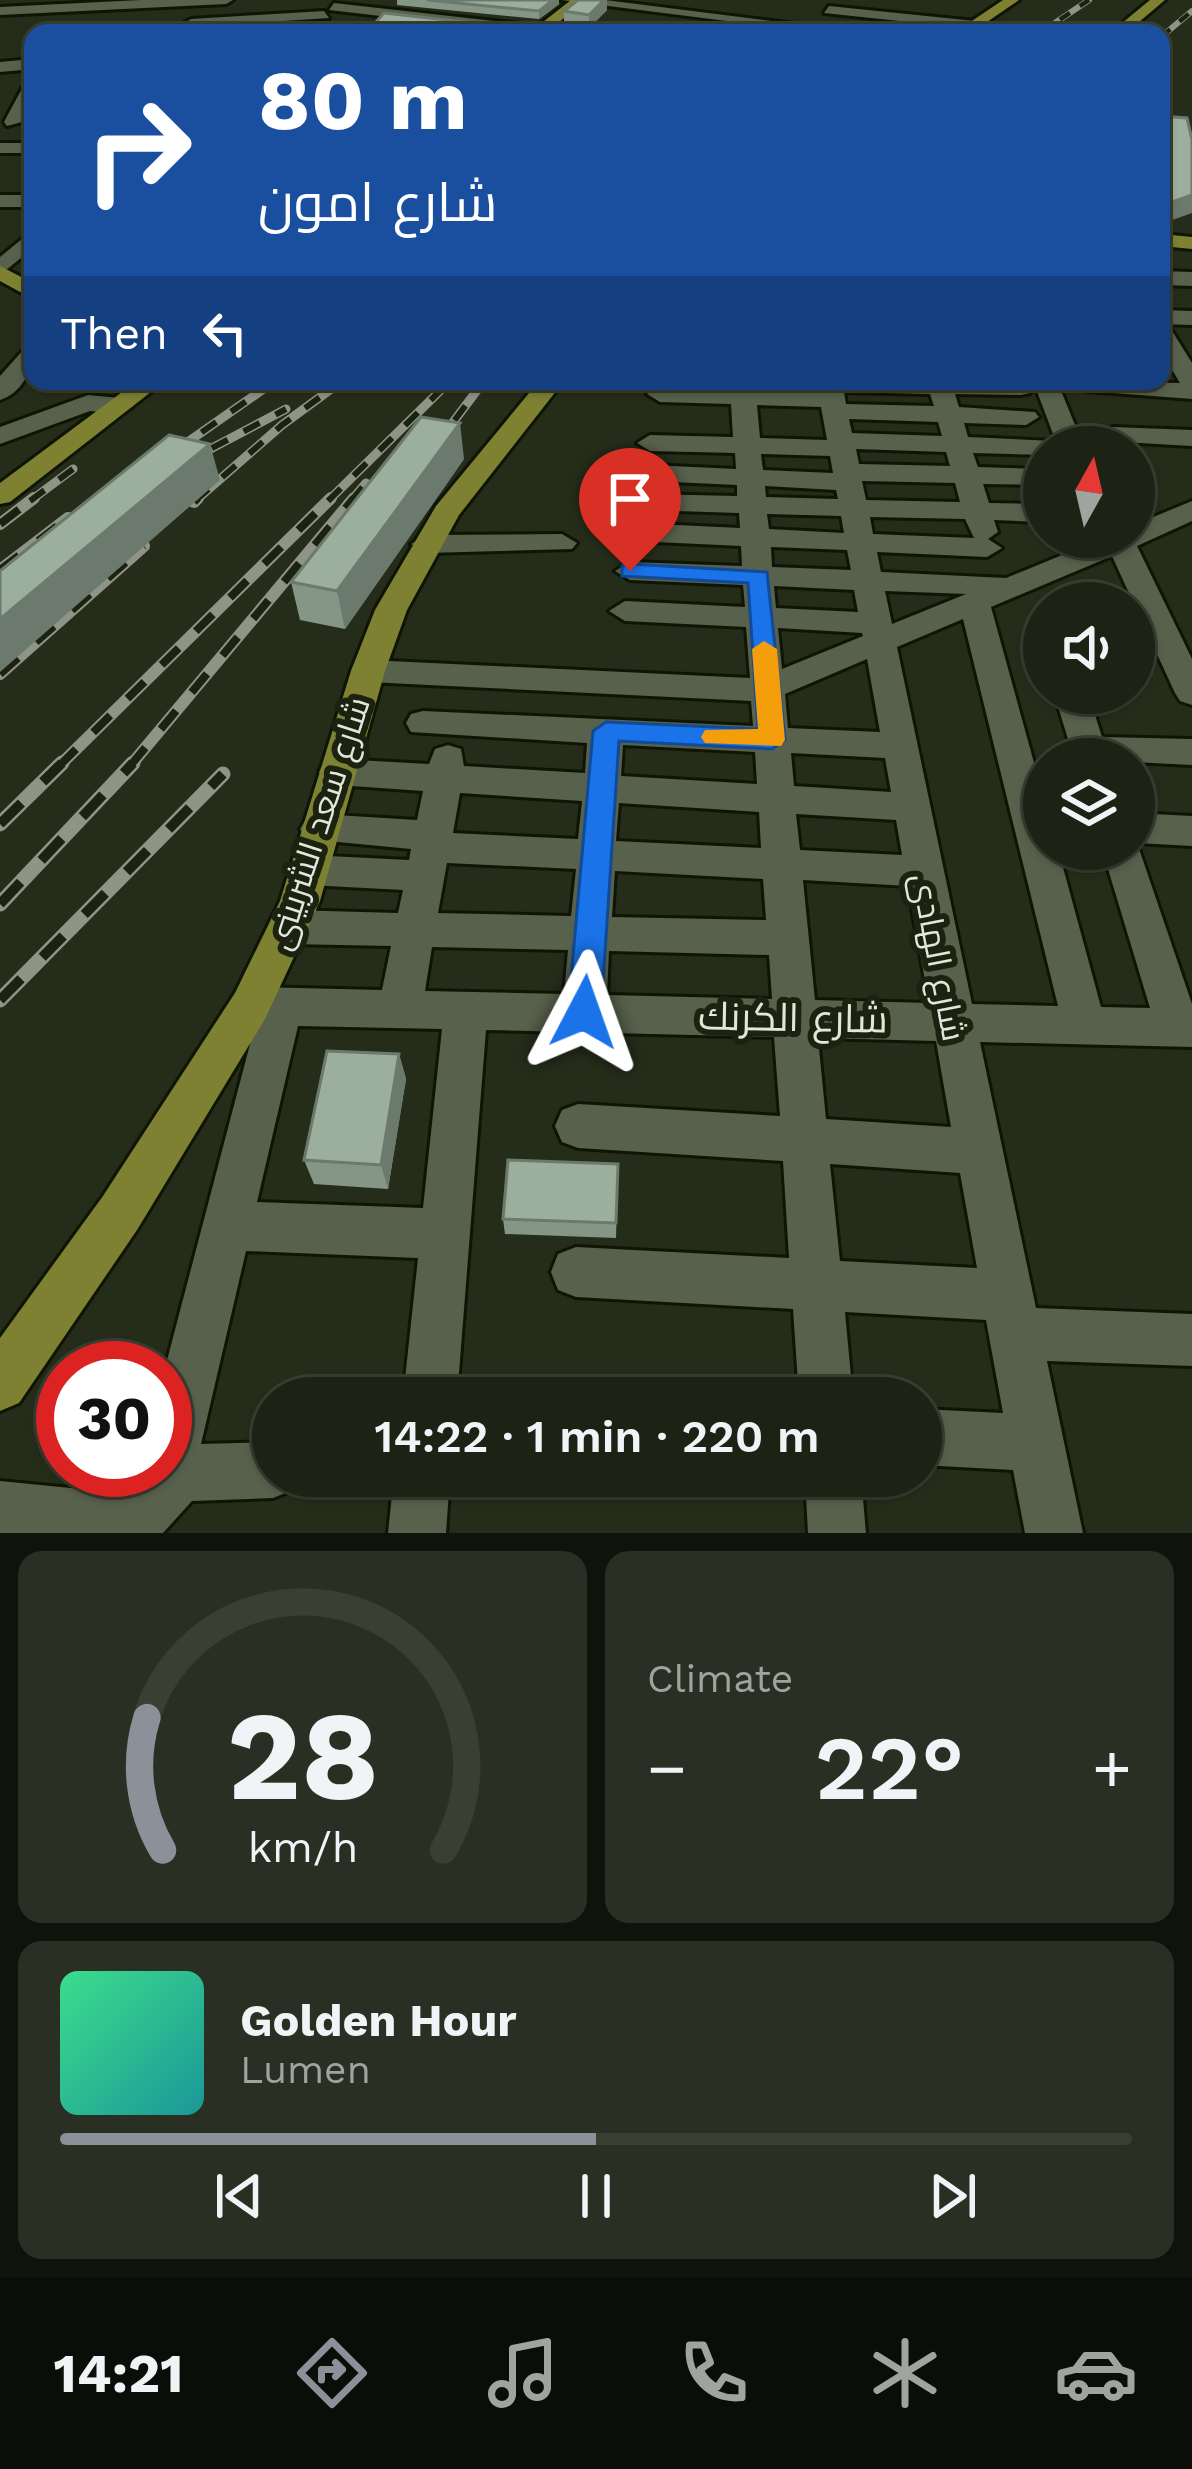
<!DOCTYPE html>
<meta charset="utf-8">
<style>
body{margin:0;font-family:"Work Sans",Cairo,sans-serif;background:#292f22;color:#f1f3f6;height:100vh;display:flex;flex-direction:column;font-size:45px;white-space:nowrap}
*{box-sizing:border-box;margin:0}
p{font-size:39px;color:#a0a4a0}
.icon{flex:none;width:66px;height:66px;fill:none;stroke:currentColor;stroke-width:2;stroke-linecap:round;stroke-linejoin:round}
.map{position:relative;height:1533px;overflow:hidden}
.drawer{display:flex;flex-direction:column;gap:18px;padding:18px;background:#0f130b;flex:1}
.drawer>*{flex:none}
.hud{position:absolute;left:24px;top:24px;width:1146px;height:366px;border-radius:24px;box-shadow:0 3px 9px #0004,0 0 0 3px #3a3f34;background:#1a4fa0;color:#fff;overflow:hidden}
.needle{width:78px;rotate:8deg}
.buttons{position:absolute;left:1023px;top:426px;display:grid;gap:24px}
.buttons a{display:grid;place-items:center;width:132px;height:132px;border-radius:50%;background:#1c2214;box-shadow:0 3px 9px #0004,0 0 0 3px #3a3f34;font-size:60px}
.speed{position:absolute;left:36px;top:1341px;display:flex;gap:24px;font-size:60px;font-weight:700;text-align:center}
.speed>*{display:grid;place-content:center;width:156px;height:156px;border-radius:50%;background:#1c2214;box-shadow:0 3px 9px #0004,0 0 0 3px #3a3f34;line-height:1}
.speed .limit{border:18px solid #d22;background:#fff;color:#111}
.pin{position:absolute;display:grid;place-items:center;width:102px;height:102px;color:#fff;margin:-123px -51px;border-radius:50% 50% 50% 0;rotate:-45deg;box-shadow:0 0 12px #0007}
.pin .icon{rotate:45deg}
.me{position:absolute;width:132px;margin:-66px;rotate:4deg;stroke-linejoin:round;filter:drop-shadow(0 0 9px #0008)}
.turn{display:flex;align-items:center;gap:42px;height:252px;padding:0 36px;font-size:54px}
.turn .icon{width:156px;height:156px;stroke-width:2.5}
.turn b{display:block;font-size:84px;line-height:102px}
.then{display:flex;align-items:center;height:114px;padding:0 36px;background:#0003;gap:24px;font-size:45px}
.big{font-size:90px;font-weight:600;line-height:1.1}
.drawer .widget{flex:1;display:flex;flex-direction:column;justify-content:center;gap:18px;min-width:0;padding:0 42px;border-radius:24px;background:#292f22}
.drawer .dial{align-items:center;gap:0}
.dial svg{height:312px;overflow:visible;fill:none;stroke:#3a3f34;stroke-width:7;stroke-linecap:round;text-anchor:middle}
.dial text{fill:#f1f3f6;stroke:none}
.song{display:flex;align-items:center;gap:36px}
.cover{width:144px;height:144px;border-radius:18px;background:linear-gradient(135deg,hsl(150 70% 55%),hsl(180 70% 35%))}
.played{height:12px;border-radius:6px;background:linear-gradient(90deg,#8c9099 50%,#3a3f34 50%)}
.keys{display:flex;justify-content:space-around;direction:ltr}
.heat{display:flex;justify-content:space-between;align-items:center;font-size:66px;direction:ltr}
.drawer .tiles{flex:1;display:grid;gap:18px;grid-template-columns:1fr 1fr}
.widget:last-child{grid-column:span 2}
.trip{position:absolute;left:252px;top:1377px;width:690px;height:120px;border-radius:60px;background:#1c2214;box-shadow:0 3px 9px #0004,0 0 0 3px #3a3f34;font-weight:600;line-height:120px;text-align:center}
.dock{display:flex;height:192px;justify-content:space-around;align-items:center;background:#0b0e08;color:#a0a4a0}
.dock .icon{width:84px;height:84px}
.dock .selected{color:#8c9099}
.dock b{font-size:54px;color:#f1f3f6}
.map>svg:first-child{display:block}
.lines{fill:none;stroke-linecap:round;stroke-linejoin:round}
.minor-casing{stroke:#0e1504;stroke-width:6}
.major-casing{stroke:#0e1504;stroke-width:6}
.minor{fill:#58614c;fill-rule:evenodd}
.major{fill:#7e8132;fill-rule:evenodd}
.rail-far3-casing{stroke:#8e9586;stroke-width:6}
.rail-far2-casing{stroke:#8e9586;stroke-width:9}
.rail-far1-casing{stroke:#8e9586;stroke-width:12}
.rail-casing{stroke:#8e9586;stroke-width:15}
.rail-far3{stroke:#1b2310;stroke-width:4.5;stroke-dasharray:12;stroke-linecap:butt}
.rail-far2{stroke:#1b2310;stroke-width:6;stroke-dasharray:18;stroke-linecap:butt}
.rail-far1{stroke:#1b2310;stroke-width:8;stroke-dasharray:24;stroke-linecap:butt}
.rail{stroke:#1b2310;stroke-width:10;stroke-dasharray:30;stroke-linecap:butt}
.wall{fill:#859686}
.shaded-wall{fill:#6c7a6d}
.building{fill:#9baf9c;stroke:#6c7a6d;stroke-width:3}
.route{fill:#1a73e8;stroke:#114b97;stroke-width:3}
.slow{fill:#f59e0b}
.labels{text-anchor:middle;stroke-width:12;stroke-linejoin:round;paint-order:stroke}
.street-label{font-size:33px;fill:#e1e7db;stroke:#1b2310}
.near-street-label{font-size:39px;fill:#e1e7db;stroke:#1b2310}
</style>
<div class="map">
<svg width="1192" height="1533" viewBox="0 0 1192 1533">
<rect width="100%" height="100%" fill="#252d1a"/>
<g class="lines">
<g class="minor-casing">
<g id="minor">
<polygon points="141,0 233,0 226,4 0,15 0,7"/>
<polygon points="561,0 605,0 867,33 822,33"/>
<polygon points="334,3 540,26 547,30 528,33 329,10"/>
<polygon points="829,6 975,21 982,25 975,29 824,13"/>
<polygon points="324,11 329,18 191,27 184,23 191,19"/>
<polygon points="33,59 33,69 0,72 0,62"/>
<polygon points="33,78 33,99 22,122 7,126 4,122 25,83"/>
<rect x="0" y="143" width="33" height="10"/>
<rect x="0" y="195" width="33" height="12"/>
<polygon points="33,230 33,248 0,275 0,257"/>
<polygon points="1161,271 1192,272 1192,286 1161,285"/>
<polygon points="1161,310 1192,311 1192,325 1161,324"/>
<polygon points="1161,324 1169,326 1192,363 1192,399 1087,391 1087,381 1180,383 1161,351"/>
<path d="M33,346C33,368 24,392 0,400V376L25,348Z"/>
<path d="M730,381H754L755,390L819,392L817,381L1030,383L1033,388L1030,393L1021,395L955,394L959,407L1035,412L1039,417L1026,425L964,423L968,437L1053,441L1057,447H1044V455L973,453L978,467L1044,469V485L983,484L989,503L1044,504V522L994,520L998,532L988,539L1002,548L987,557L877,552L881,572L1006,578L1106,537H1134V525L1192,501V521L1137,546L1192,659V705L1180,701L1175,693L1112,556L991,607L1044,799V849H1058L1101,1007L1150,1008L1102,849H1134V813L1192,816V846L1137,843L1192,1004V1047L980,1042L1036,1308L1192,1314V1366L1047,1361L1083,1533H1025L1013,1470L921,1465V1409L1003,1413L986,1320L845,1312L853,1398H799L793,1309L576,1297L558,1290L551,1272L558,1254L576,1247L789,1258L783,1161L578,1148L562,1142L555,1126L562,1110L578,1104L780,1116L774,1037L486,1030L457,1398H403L418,1258L246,1251L201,1444L273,1442V1476H299L293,1490L273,1498L192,1501L163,1533H0V1481L121,1493L136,1481L138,1470H165V1368L255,1025L235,1019L229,1006L235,993L250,987L382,990L391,946L289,944L275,939L269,927L275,915L289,910L398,913L403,890L308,885L294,881L288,870L294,859L308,855L409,860L411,849L306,839L300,829L306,819L319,814L417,820L423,791L337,785L324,781L319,772L324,763L337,759L429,764L435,749L448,745L461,749L464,766L585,773L587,743L411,732L406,723L411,714L423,711L753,726L751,701L368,682L356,679L351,671L356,663L368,660L750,678L746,627L625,621L609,611L625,601L745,607L743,585L630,580L615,571L630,562L742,566L741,546L635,541L620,532L635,523L740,528L739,513L645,510L631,502L645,494L737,496V485L650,481L636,473L650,465L736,469L735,453L650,451L637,443L650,435L733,437L731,404L660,402L647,394L660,386L730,389ZM844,392L930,394L934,406L846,404ZM757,405L821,407L827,440L760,438ZM849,419L938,422L942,436L852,433ZM856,449L946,452L950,466L859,464ZM761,454L830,456L833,473L763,470ZM862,481L955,483L960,502L866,500ZM765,486L836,490L838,499L766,497ZM767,514L841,516L844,533L769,529ZM870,517L965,519L974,538L873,534ZM771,547L847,550L851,570L772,567ZM774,586L854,590L858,612L776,608ZM885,591L966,594L892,624ZM963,619L1058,1006L972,1004L897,647ZM778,628L862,633L863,636L782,669ZM867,659L880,732L788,728L785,694ZM623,745L755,752L757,784L621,776ZM791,753L885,758L891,792L794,786ZM460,793L582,801L578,839L453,833ZM619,803L759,812L761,848L616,841ZM796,814L896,820L902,855L800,850ZM447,863L576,869L571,916L438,913ZM615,871L763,879L766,920L612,917ZM803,880L908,886L929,1003L815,1000ZM432,947L568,950L564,994L425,991ZM609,951L769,955L772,999L607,995ZM298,1026L442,1029L423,1208L257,1202ZM818,1038L936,1041L951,1127L826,1119ZM830,1164L960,1173L977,1268L840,1261Z"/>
<polygon points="1033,381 1057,381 1084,447 1058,447"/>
<polygon points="88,395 120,398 133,406 120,414 90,411 0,444 0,427"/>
<polygon points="1113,427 1192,430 1192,446 1104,441 1100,435"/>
<polygon points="562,534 577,543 572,549 426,553 411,544 426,535"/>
<polygon points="1054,693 1088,693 1102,737 1192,739 1192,765 1074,759"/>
<polygon points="394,1476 450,1476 446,1533 388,1533"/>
<polygon points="805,1476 861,1476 866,1533 808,1533"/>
</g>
</g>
<g class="major-casing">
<g id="major">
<polygon points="571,0 587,0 545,33 529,33"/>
<polygon points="1003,0 1019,0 971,33 954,33"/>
<polygon points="1150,0 1165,0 1126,33 1110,33"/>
<polygon points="1161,234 1192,237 1192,249 1161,246"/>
<polygon points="0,266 33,283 33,299 0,281"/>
<polygon points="137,381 165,381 10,502 0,504 0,483"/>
<polygon points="539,381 564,381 459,515 407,610 385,671 320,901 265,1019 137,1230 19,1403 0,1411 0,1338 103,1196 235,993 280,901 351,671 375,610 436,506"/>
</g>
</g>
<use href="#minor" class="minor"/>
<use href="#major" class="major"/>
<g class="rail-far3-casing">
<g id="rail-far3">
<polyline points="1040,33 1089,0"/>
<polyline points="1161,37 1192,11"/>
</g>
</g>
<g class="rail-far2-casing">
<g id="rail-far2">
<polyline points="433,449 484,381"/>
<polyline points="172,453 275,381"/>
<polyline points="180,465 286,409"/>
<polyline points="30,501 73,469"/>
<polyline points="195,501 282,425 342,381"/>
<polyline points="328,501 450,381"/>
<polyline points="351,501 366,483"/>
</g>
</g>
<g class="rail-far1-casing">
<g id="rail-far1">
<polyline points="194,502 198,498"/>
<polyline points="0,524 34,498"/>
<polyline points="0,570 68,518"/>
<polyline points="0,674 144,546"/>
<polyline points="59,766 331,498"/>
<polyline points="130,766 354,498"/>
</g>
</g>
<g class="rail-casing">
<g id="rail">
<polyline points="0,824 62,763"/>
<polyline points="0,904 133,763"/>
<polyline points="0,1000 223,774"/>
</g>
</g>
<use href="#rail-far3" class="rail-far3"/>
<use href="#rail-far2" class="rail-far2"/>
<use href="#rail-far1" class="rail-far1"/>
<use href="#rail" class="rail"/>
</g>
<g class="wall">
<polygon points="397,0 559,0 559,4 539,19 397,5"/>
<polygon points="607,0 607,10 589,28 564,24 564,11"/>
<polygon points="464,459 345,629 300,620 291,582"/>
<polygon points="399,1054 406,1079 388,1189 314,1184 304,1160"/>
<polygon points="618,1164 616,1238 505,1234 503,1219"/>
</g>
<g class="shaded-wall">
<polygon points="553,0 559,0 559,4 539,19 539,11"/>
<polygon points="604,0 607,0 607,10 589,28 589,15"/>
<polygon points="1192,195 1192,213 1161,224 1161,206"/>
<polygon points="460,423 464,459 345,629 337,591"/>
<polygon points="210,444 220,480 0,672 0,619"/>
<polygon points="399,1054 406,1079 388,1189 381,1165"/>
</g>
<g class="building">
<polygon points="427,0 553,0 539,11"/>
<polygon points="578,0 604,0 589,15 564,11"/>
<polygon points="384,13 527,29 580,29 576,33 366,33"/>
<polygon points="1161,116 1187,118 1192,140 1192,195 1161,206"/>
<polygon points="421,417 460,423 337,591 291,582"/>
<polygon points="169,435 210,444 0,619 0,571"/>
<polygon points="327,1051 399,1054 381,1165 304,1160"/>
<polygon points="508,1160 618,1164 616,1223 503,1219"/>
</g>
<polygon class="route" points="630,564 767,572 785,740 772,749 619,741 601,1012 596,1022 584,1027 573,1022 568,1012 593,731 606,722 758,729 748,583 622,576 622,566"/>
<polygon class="slow" points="764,641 777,649 785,740 781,746 705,743 701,737 705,730 758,729 752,649"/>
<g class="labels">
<g class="street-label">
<text transform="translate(318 823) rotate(-72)" y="12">شارع سعد الشربينى</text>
<text transform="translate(939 957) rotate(79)" y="12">شارع الهادى</text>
</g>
<g class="near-street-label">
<text transform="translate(793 1017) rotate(1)" y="14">شارع الكرنك</text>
</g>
</g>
</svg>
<div class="buttons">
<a><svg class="needle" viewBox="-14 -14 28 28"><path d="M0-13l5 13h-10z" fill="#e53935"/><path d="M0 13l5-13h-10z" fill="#a0a4a0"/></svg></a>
<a><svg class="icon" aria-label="sound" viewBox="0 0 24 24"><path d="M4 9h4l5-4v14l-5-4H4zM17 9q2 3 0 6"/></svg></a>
<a><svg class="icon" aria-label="layers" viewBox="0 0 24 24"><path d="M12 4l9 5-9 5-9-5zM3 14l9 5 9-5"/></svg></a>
</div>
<div class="speed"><div class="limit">30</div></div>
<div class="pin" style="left:630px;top:571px;background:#d93025"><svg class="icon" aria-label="arrive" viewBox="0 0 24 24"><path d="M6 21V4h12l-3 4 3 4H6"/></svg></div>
<svg class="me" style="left:584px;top:1012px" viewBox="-20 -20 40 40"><path d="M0-17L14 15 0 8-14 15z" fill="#1a73e8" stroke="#fff" stroke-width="4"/></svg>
<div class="trip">14:22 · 1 min · 220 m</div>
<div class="hud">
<div class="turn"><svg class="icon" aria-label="right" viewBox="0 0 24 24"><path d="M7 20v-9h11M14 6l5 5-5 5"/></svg><div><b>80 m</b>شارع امون</div></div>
<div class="then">Then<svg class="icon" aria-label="left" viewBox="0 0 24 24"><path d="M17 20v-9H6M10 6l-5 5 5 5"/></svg></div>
</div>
</div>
<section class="drawer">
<div class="tiles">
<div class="widget dial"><svg viewBox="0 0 100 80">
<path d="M14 69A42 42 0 1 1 86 69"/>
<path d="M14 69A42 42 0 0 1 10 35" stroke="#8c9099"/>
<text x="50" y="56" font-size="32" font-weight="700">28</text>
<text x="50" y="72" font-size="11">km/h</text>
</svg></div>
<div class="widget"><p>Climate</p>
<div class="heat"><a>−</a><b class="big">22°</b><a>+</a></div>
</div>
<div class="widget">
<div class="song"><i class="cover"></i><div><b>Golden Hour</b><p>Lumen</p></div></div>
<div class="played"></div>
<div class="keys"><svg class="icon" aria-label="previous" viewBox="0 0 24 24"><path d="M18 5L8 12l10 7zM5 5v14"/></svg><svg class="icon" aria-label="pause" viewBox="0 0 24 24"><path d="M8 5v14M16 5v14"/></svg><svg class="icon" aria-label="next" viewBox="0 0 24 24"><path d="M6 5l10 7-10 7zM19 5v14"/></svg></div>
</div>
</div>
</section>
<nav class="dock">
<b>14:21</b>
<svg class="icon selected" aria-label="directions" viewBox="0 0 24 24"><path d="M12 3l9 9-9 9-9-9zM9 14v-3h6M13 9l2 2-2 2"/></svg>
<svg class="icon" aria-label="music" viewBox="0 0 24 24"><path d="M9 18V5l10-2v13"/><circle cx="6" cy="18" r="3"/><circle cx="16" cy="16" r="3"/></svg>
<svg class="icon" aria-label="phone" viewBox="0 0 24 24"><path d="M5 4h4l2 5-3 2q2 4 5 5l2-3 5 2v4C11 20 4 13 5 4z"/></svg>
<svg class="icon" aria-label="climate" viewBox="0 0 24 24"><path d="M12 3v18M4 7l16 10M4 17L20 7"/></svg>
<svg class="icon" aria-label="car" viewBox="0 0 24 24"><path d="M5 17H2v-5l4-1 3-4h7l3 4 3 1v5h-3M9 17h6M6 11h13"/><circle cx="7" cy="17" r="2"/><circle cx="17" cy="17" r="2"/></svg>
</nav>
